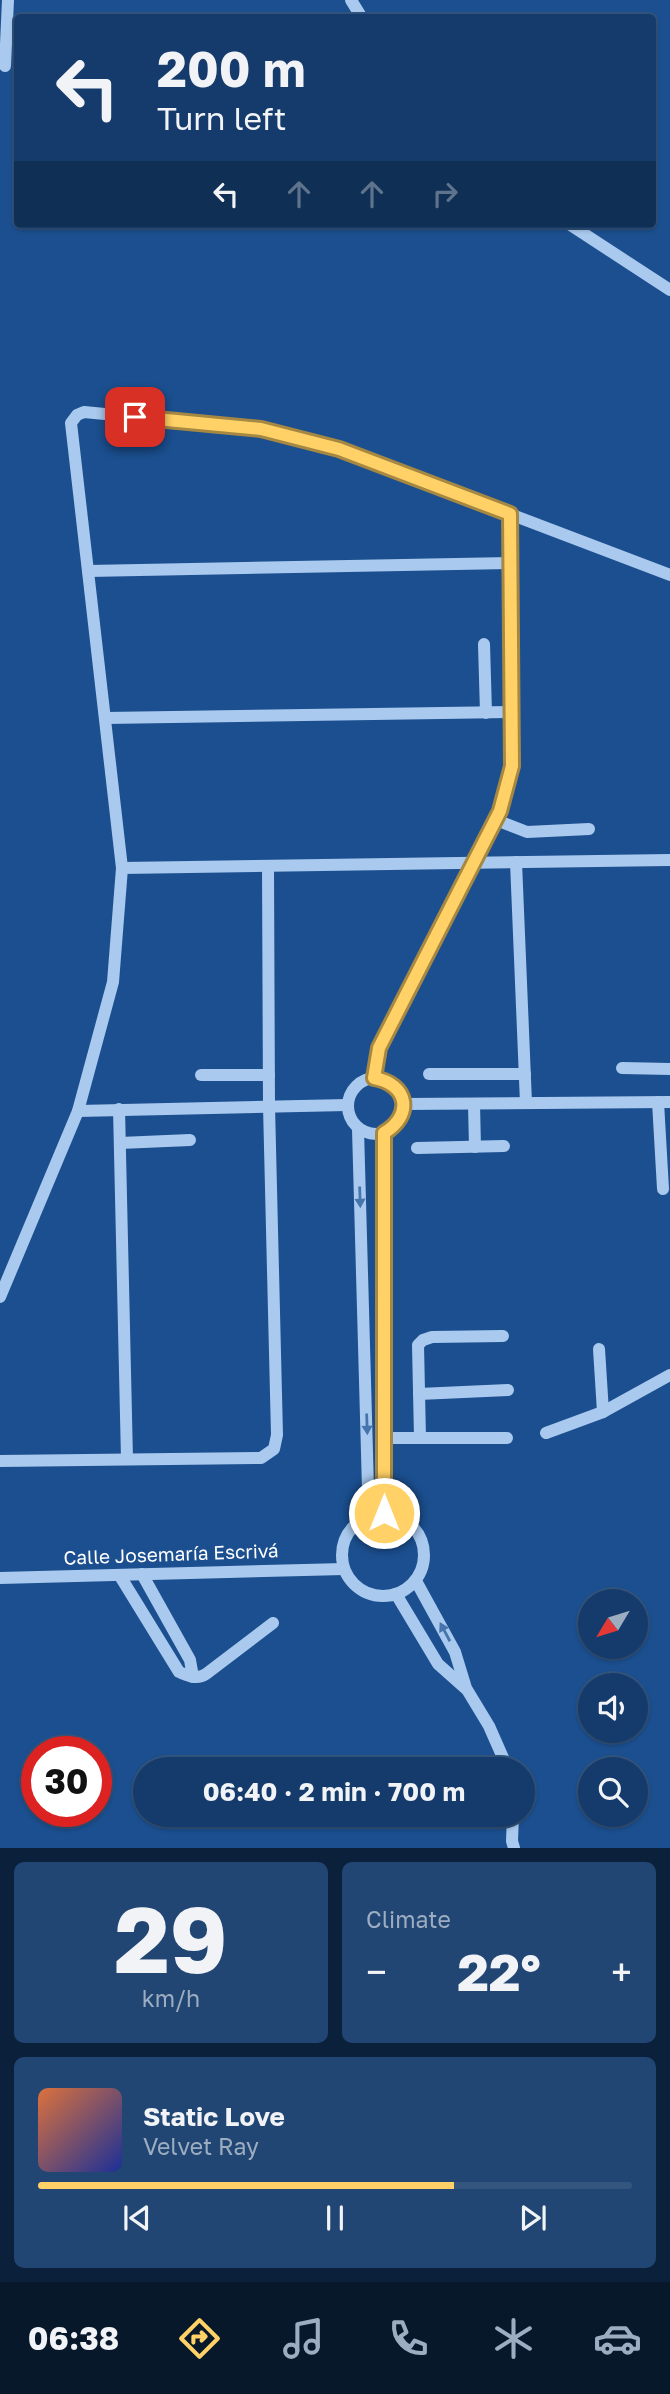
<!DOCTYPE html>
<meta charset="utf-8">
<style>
body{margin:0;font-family:"Golos Text",sans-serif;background:#214673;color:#f1f3f6;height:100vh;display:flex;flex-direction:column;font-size:26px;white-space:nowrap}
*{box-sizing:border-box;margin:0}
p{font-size:23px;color:#9dadc1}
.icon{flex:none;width:38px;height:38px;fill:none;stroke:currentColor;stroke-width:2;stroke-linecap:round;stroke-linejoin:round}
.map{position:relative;height:1848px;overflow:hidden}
.details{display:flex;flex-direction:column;gap:14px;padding:14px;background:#0b203b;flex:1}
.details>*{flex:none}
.banner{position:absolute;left:14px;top:14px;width:642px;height:214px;border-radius:7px;box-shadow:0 2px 5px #0004,0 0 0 2px #33557e;background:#143b6b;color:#f1f3f6;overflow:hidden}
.needle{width:46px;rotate:232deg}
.fabs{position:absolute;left:578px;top:1589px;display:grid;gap:14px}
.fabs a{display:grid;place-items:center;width:70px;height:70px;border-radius:50%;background:#143b6b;box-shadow:0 2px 5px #0004,0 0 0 2px #33557e;font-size:35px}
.speed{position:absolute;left:21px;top:1736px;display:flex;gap:14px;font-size:35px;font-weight:700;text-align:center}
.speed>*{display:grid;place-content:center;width:91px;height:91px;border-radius:50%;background:#143b6b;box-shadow:0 2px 5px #0004,0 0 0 2px #33557e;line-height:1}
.speed .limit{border:10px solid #d22;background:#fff;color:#111}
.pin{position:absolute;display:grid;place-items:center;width:60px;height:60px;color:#fff;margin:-30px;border-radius:14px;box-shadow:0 4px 10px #0006}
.me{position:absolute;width:77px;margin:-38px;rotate:0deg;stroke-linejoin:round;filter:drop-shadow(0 0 5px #0008)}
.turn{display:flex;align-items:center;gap:24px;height:147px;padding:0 28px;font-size:32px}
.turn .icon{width:91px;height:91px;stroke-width:2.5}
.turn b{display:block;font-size:49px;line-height:60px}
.lanes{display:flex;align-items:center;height:66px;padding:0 28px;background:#0003;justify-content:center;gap:35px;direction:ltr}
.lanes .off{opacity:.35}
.big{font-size:52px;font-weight:700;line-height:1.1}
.details .widget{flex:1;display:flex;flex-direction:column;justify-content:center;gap:10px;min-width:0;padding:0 24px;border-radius:10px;background:#214673}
.details .dial{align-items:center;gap:0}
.dial b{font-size:91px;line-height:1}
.song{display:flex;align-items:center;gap:21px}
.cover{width:84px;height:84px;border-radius:10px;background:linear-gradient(135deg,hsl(20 70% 55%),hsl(230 70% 35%))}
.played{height:7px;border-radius:4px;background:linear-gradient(90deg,#ffd166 70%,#33557e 70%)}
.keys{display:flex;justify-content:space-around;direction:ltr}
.heat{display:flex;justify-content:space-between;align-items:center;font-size:38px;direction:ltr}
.details .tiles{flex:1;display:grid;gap:14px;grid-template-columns:1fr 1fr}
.widget:last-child{grid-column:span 2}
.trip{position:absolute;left:133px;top:1757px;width:402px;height:70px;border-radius:35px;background:#143b6b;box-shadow:0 2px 5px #0004,0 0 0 2px #33557e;font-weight:700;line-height:70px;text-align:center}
.tab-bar{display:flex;height:112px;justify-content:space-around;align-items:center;background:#08182b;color:#9dadc1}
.tab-bar .icon{width:49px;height:49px}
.tab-bar .active{color:#ffd166}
.tab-bar b{font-size:32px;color:#f1f3f6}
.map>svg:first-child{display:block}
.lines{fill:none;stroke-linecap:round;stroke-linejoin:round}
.minor{stroke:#a9c9ee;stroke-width:12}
.oneway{fill:#4674ac}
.route-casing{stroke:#a68842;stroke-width:18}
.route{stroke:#ffd166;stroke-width:12}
.labels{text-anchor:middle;stroke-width:7;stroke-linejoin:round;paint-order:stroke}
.street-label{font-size:19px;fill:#fff;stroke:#1b4f8f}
</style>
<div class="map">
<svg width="670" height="1848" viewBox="0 0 670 1848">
<rect width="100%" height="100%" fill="#1b4f8f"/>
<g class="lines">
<g class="minor">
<polyline points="351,0 362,18"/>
<polyline points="5,66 8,0"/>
<polyline points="569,224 670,290"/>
<polyline points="88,571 511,563"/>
<polyline points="484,644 486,713"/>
<polyline points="105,718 513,712"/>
<polyline points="496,820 527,832 589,829"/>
<polyline points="516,862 526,1103"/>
<polyline points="122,868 670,860"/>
<polyline points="622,1068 670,1069"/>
<polyline points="429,1074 525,1074"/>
<polyline points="201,1075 269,1075"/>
<polyline points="374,1078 378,1048 501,811 512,767 510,514"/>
<circle cx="376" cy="1106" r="28"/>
<polyline points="658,1102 663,1189"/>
<polyline points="403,1104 670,1102"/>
<polyline points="474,1104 475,1147"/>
<polyline points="119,1109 127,1459"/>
<polyline points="78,1111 347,1105"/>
<polyline points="358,1129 368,1489 367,1517"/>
<polyline points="384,1133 384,1513"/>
<polyline points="120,1143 190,1140"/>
<polyline points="417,1148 504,1146"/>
<polyline points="0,1297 78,1111 113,982 122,868 71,423 77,415 84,412 261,429 339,449 670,575"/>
<polyline points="599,1349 603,1412"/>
<polyline points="419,1394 508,1390"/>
<polyline points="546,1433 603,1412 670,1375"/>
<polyline points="384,1438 507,1438"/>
<polyline points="420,1438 418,1345 423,1340 432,1337 503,1336"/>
<polyline points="0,1461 261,1458 274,1449 277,1435 269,1106 268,866"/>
<circle cx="383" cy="1555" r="41"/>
<polyline points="142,1574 190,1660 193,1677"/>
<path d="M120,1576L179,1672C189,1676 197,1680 206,1674L273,1623"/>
<polyline points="0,1578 344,1569"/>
<polyline points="416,1581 455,1652 466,1688 489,1726 508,1769"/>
<polyline points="396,1594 438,1664 465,1688"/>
<polyline points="513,1815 512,1841 514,1848"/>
</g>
</g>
<defs><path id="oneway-solid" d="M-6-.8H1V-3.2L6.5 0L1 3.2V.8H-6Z" transform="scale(1.75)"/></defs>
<g class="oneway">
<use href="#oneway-solid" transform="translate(360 1197) rotate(88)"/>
<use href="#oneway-solid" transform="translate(367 1424) rotate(88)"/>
<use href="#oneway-solid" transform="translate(445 1632) rotate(-118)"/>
</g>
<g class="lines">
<g class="route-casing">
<path id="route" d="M135,417L261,429L339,449L510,514L512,766L500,811L379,1048L374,1078C408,1084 414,1115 384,1133V1513"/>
</g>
<use href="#route" class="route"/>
</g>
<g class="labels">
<g class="street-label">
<text transform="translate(171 1554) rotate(-2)" y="7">Calle Josemaría Escrivá</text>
</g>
</g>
</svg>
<div class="fabs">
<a><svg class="needle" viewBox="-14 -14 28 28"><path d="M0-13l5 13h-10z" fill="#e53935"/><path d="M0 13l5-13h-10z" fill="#9dadc1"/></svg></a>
<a><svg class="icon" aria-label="sound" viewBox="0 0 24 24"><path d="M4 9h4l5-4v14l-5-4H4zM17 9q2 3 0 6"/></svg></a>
<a><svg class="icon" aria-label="search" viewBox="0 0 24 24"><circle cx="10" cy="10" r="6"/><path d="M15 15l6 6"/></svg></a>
</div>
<div class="speed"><div class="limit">30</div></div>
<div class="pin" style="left:135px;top:417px;background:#d93025"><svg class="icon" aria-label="arrive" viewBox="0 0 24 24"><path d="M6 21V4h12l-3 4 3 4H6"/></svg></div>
<svg class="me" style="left:384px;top:1513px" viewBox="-20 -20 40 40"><circle r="17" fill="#ffd166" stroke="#fff" stroke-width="3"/><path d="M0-11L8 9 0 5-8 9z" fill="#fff"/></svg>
<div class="trip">06:40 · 2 min · 700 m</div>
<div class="banner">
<div class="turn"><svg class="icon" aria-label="left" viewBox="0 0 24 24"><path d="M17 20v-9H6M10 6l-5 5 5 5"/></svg><div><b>200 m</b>Turn left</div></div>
<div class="lanes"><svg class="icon" aria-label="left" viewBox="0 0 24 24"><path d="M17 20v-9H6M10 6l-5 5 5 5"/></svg><svg class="icon off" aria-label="ahead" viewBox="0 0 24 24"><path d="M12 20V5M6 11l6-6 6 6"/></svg><svg class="icon off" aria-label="ahead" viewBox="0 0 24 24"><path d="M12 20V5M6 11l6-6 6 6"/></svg><svg class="icon off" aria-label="right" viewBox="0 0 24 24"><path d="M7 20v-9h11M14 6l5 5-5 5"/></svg></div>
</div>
</div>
<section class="details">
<div class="tiles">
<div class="widget dial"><b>29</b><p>km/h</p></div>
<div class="widget"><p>Climate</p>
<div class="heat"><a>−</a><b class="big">22°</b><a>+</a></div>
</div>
<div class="widget">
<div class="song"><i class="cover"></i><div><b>Static Love</b><p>Velvet Ray</p></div></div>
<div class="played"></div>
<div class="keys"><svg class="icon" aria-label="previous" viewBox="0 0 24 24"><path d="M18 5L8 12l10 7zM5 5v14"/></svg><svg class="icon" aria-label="pause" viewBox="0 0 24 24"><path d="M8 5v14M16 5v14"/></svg><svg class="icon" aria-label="next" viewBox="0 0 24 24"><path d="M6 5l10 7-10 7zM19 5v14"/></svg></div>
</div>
</div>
</section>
<nav class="tab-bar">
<b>06:38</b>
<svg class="icon active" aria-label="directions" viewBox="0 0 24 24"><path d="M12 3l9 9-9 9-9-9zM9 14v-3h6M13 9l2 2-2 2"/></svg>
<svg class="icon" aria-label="music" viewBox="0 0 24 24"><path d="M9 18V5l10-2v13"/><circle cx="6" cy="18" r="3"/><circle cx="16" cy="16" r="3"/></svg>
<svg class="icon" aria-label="phone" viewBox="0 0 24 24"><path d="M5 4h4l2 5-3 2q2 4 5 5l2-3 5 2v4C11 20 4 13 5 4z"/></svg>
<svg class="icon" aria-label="climate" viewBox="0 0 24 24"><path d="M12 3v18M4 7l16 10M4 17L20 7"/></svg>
<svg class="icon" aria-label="car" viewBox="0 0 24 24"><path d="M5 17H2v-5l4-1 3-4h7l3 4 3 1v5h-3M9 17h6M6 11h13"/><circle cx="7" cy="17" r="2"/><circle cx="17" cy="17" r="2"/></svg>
</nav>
